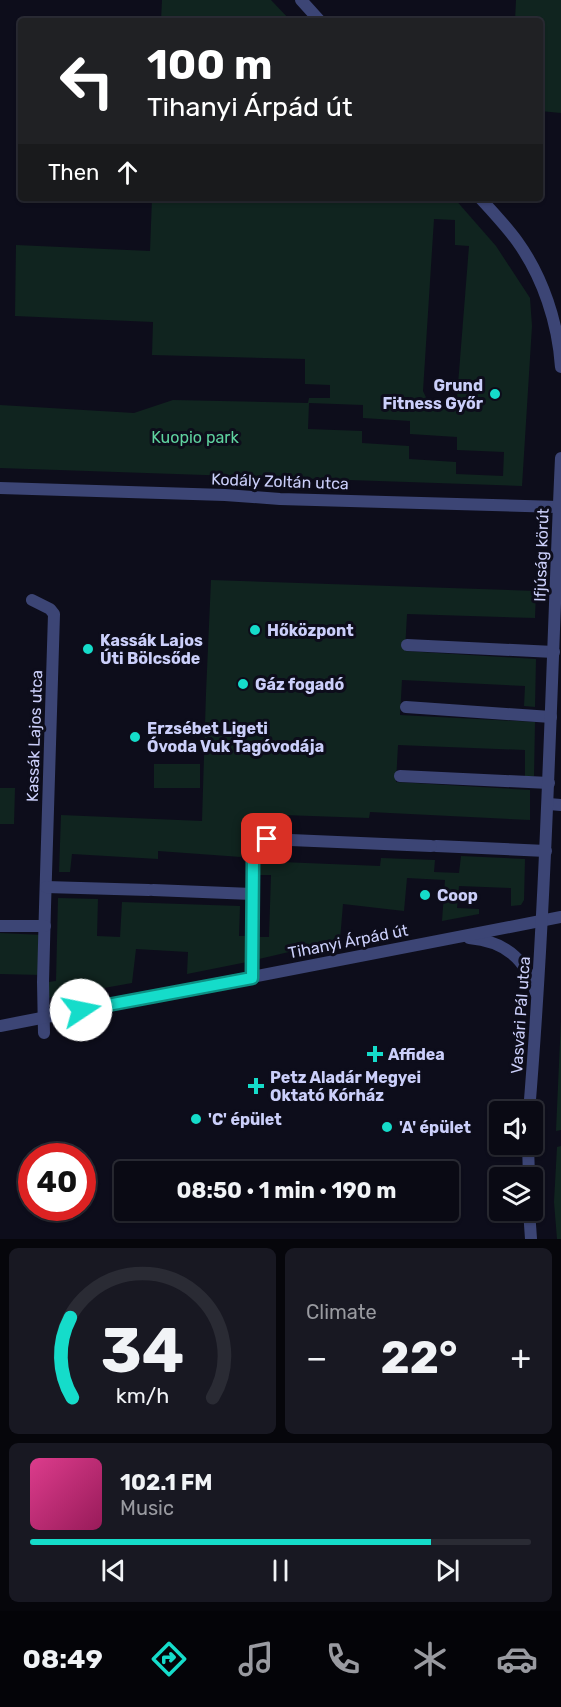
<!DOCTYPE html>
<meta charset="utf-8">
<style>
body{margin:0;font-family:Rubik,sans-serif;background:#181822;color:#f1f3f6;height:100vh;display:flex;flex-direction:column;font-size:22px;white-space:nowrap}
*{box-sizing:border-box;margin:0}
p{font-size:20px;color:#999aa0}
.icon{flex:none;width:33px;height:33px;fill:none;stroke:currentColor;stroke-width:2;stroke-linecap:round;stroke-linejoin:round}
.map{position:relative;height:1239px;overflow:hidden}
.sheet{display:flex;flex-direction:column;gap:9px;padding:9px;background:#06060b;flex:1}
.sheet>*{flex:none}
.top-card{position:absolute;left:18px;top:18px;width:525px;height:183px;border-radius:6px;box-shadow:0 2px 4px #0004,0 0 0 2px #2a2b34;background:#202124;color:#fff;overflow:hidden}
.buttons{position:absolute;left:489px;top:1101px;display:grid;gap:12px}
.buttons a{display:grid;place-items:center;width:54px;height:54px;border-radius:6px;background:#0a0a14;box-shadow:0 2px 4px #0004,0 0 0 2px #2a2b34;font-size:30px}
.speed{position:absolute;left:18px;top:1143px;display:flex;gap:12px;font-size:30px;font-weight:700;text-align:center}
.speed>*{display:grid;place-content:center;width:78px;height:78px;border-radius:50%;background:#0a0a14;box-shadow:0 2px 4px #0004,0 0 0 2px #2a2b34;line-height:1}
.speed .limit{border:9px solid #d22;background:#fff;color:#111}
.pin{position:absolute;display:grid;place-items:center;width:51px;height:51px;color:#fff;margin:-26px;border-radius:12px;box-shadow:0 3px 9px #0006}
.me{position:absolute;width:66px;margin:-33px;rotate:79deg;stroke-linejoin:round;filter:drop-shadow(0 0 4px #0008)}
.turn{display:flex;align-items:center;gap:21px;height:126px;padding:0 30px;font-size:27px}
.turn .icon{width:78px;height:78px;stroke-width:2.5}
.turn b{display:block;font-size:42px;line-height:51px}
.then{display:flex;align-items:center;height:57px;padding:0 30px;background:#0003;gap:12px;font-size:22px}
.big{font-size:45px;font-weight:700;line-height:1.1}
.sheet .card{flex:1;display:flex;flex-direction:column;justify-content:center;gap:9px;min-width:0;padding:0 21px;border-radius:9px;background:#181822}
.sheet .dial{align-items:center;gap:0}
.dial svg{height:156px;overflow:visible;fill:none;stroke:#2a2b34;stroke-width:7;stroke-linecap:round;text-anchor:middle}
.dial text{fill:#f1f3f6;stroke:none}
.song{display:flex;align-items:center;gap:18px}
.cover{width:72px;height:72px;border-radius:9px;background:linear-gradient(135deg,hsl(330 70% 55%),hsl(330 70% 35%))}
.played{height:6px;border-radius:3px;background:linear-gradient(90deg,#15dcca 80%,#2a2b34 80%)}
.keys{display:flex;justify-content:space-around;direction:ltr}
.heat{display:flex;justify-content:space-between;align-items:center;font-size:33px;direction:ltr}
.sheet .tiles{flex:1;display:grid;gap:9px;grid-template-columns:1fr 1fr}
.card:last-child{grid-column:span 2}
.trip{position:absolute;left:114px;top:1161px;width:345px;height:60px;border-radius:6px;background:#0a0a14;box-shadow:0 2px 4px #0004,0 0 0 2px #2a2b34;font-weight:700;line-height:60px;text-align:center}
.menu{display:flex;height:96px;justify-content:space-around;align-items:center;background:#040408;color:#999aa0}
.menu .icon{width:42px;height:42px}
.menu .selected{color:#15dcca}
.menu b{font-size:27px;color:#f1f3f6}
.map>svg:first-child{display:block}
.green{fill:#10241f;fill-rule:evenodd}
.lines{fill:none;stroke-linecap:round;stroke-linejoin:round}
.minor{stroke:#3c4575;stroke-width:12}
.tertiary{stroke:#3c4575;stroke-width:12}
.route-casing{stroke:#0e8f83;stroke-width:15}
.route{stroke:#15dcca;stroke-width:10}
.poi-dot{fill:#15dcca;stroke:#0d0d1b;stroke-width:2}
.labels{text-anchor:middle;stroke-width:6;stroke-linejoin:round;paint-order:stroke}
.poi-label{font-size:16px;font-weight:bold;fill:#cbcffa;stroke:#0d0d1b;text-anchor:start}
.park-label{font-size:16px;fill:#5fd29f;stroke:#0d0d1b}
.street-label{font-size:16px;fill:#cbcffa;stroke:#0d0d1b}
</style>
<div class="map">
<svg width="561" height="1239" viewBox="0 0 561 1239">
<rect width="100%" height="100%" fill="#0d0d1b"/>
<g class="green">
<polygon points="162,0 271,0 291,21 161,21"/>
<polygon points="516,0 561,0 561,113 540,111 540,21 515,21"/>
<path d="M152,198H454L496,246L530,298L532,326L522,486L0,468V405L134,413L173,400L308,403L309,398H330V385L305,384V359L152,355L153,322L15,316L16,245L150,251ZM434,219L455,220V245L469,246L456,410L431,408L423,391ZM309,403L363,405V418L410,421V434L457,437V450L504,452L503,476L456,474V462L409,459V446L362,443V431L308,429Z"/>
<path d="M211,580L536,591L535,618L407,614L405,651L536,659L535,707L524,706L525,686L402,680L400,715L535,722L534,776H525V750L398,745L396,782L530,790V820L370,812L369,818L283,815L281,829C256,828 247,832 241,857L158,851V859L72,854L70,872H59L61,815L202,821L206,693Z"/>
<rect x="154" y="764" width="46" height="24"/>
<polygon points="0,788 15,788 14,824 0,824"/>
<polygon points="264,852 281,852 281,862 380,866 381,858 435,860 434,872 459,873 461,856 525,859 524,900 521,905 511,906 511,888 459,886 457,908 479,909 479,914 442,921 445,880 407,878 404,911 343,904 340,940 259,959 259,937 269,937 271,875 256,875 257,863"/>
<polygon points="58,898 98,899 97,936 120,937 122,902 240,906 239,936 247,936 247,962 187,974 188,952 136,949 132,983 48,998 48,982 56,981"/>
<polygon points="0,933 43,935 42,975 0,974"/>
<polygon points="561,1019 561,1130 556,1131"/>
<polygon points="561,1146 561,1239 557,1239 554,1202 557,1147"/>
</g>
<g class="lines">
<g class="minor">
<polyline points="0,488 225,495 280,499 559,507"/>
<polyline points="32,600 50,609 54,614 45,907 43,982 44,1033"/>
<polyline points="407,645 554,652"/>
<polyline points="406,707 551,717"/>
<polyline points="400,776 549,783"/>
<polyline points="549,804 561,805"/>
<polyline points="436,846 546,851"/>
<polyline points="46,887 149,890"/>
<polyline points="153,890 252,894"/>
<polyline points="0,926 45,926"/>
<polyline points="252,978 253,859 257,850 267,839 431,846"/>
</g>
<g class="tertiary">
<polyline points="301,0 320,21"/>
<path d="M480,198C493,212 506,226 517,241C543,277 558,323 561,367"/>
<path d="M469,938C504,941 526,958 536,993"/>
<polyline points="0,1026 561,917"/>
<path d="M529,1112C547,894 551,676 561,458"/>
<polyline points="528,1144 529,1178"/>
<polyline points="529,1210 531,1239"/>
</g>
</g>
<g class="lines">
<g class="route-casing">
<polyline id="route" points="81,1010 252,978 253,859 257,850 267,839"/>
</g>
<use href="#route" class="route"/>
</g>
<g class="poi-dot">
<circle cx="495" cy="394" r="6"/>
<circle cx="255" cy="630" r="6"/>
<circle cx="88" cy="649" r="6"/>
<circle cx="243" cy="684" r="6"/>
<circle cx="135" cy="737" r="6"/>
<circle cx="425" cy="895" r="6"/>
<path d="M372 1045h6v6h6v6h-6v6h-6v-6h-6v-6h6z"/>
<path d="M253 1077h6v6h6v6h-6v6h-6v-6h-6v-6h6z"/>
<circle cx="196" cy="1119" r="6"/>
<circle cx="387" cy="1127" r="6"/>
</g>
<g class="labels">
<g class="poi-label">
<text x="483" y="391" text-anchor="end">Grund<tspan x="483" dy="18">Fitness Győr</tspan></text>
<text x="267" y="636">Hőközpont</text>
<text x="100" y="646">Kassák Lajos<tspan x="100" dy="18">Úti Bölcsőde</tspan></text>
<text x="255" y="690">Gáz fogadó</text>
<text x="147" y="734">Erzsébet Ligeti<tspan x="147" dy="18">Óvoda Vuk Tagóvodája</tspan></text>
<text x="437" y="901">Coop</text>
<text x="388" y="1060">Affidea</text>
<text x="270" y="1083">Petz Aladár Megyei<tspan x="270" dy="18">Oktató Kórház</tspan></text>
<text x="208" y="1125">'C' épület</text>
<text x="399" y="1133">'A' épület</text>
</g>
<g class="park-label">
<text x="195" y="443">Kuopio park</text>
</g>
<g class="street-label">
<text transform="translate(280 481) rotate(2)" y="6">Kodály Zoltán utca</text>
<text transform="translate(541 555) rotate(-88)" y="6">Ifjúság körút</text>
<text transform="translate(34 736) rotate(-88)" y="6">Kassák Lajos utca</text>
<text transform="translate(348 941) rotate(-11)" y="6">Tihanyi Árpád út</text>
<text transform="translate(520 1015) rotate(-86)" y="6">Vasvári Pál utca</text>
</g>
</g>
</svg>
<div class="buttons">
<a><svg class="icon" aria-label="sound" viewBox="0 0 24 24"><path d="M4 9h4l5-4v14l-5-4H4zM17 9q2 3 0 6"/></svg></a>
<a><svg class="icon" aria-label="layers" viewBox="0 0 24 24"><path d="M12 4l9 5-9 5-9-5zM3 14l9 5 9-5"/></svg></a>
</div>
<div class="speed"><div class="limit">40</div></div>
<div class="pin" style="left:267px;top:839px;background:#d93025"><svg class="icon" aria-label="arrive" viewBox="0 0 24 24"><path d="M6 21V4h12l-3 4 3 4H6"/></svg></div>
<svg class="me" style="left:81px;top:1010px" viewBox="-20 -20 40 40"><circle r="19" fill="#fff"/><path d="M0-13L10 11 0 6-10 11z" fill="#15dcca"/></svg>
<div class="trip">08:50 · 1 min · 190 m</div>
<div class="top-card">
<div class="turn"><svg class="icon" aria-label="left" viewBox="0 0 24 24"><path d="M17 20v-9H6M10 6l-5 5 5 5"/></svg><div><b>100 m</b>Tihanyi Árpád út</div></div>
<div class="then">Then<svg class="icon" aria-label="ahead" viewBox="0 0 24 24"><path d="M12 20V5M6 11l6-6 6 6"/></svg></div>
</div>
</div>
<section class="sheet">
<div class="tiles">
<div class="card dial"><svg viewBox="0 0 100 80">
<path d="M14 69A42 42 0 1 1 86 69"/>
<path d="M14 69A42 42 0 0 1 13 28" stroke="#15dcca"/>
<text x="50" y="56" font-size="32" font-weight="700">34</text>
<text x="50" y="72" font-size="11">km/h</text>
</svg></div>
<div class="card"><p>Climate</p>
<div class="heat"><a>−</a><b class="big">22°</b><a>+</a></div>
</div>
<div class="card">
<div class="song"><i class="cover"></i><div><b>102.1 FM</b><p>Music</p></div></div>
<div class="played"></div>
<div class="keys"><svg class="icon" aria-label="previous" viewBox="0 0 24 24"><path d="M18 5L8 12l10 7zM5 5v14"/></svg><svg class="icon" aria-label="pause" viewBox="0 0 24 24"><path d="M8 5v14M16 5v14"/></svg><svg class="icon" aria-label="next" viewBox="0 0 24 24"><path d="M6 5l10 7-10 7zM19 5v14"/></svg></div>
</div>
</div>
</section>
<nav class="menu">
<b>08:49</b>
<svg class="icon selected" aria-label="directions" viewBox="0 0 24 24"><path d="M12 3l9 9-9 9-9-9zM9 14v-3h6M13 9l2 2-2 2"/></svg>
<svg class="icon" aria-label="music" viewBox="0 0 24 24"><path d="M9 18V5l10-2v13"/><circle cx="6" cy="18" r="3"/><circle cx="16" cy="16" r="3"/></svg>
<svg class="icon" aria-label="phone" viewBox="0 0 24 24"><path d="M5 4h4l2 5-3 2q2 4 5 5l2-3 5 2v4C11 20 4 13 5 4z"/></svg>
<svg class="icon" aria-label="climate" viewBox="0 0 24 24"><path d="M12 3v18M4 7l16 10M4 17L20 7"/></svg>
<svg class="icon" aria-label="car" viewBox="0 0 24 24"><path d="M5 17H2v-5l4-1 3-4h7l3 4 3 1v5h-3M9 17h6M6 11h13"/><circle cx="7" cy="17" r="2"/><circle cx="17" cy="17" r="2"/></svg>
</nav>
